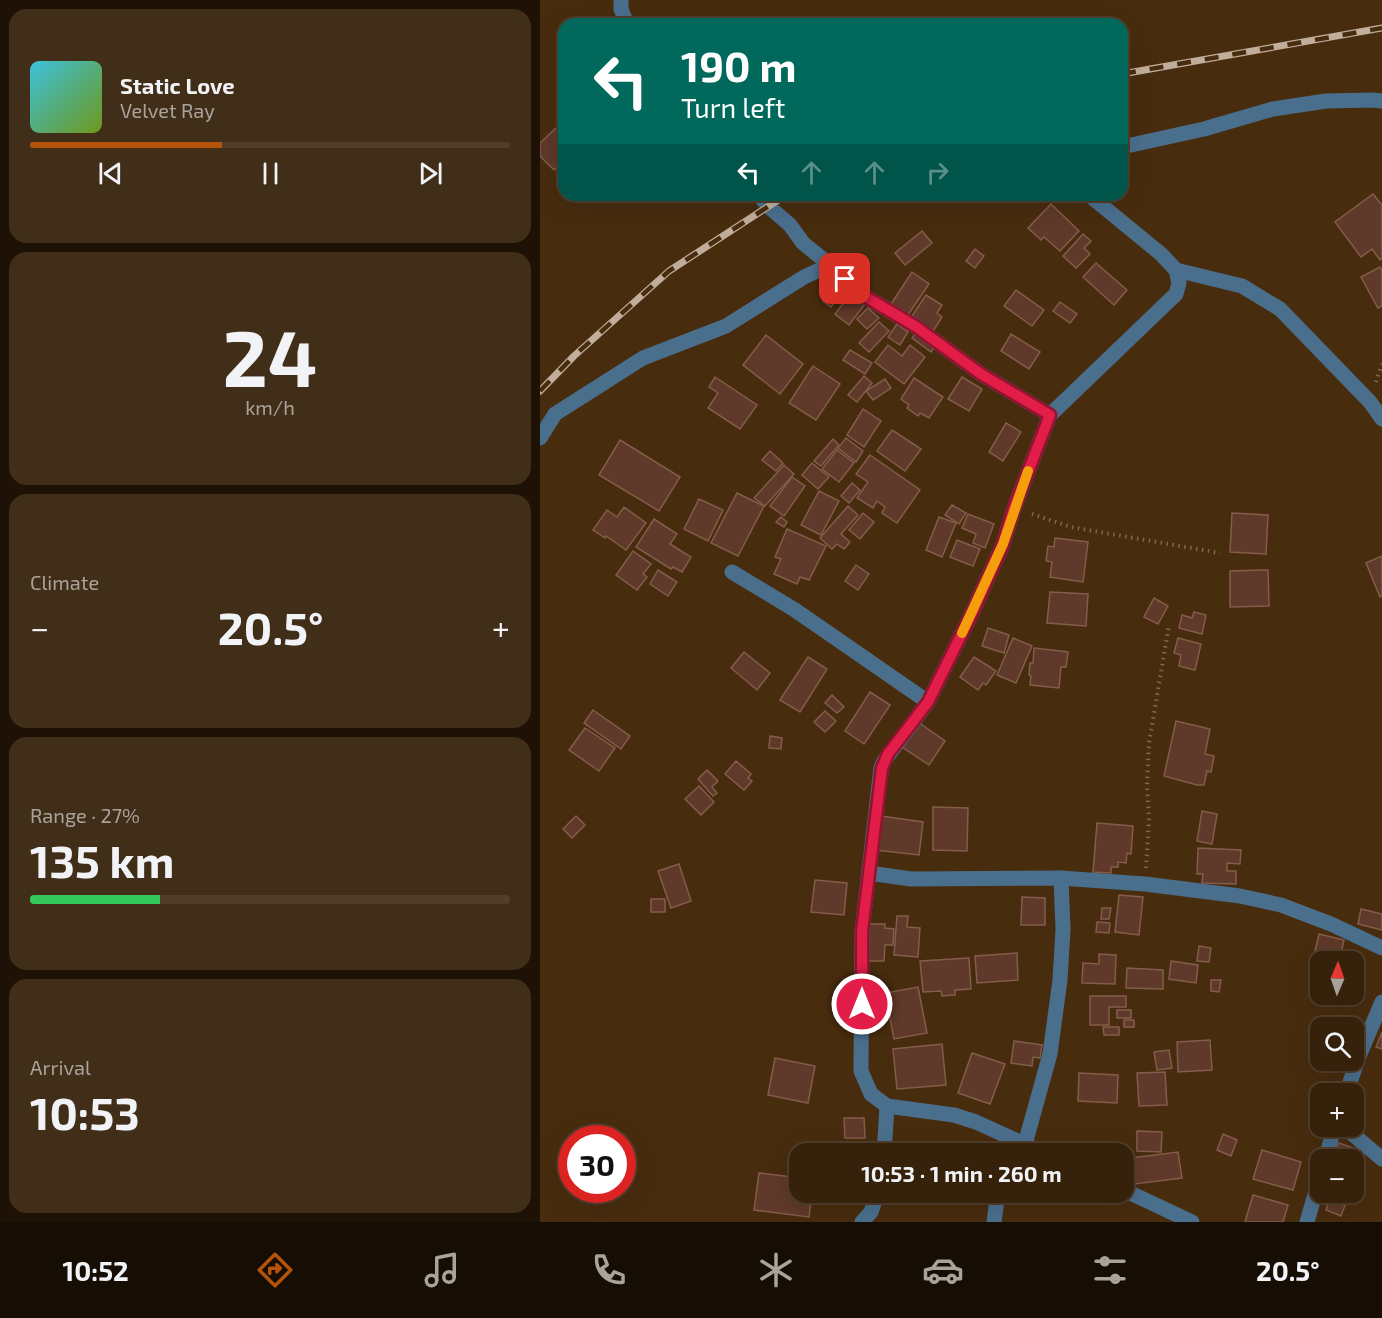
<!DOCTYPE html>
<meta charset="utf-8">
<style>
body{margin:0;font-family:"Exo 2",sans-serif;background:#412e18;color:#f1f3f6;height:100vh;display:flex;flex-direction:column;font-size:22px;white-space:nowrap}
*{box-sizing:border-box;margin:0}
p{font-size:20px;color:#aaa39c}
.icon{flex:none;width:33px;height:33px;fill:none;stroke:currentColor;stroke-width:2;stroke-linecap:round;stroke-linejoin:round}
.map{position:relative;flex:1;overflow:hidden}
.sheet{display:flex;flex-direction:column;gap:9px;padding:9px;background:#1e1206;width:540px}
.sheet>*{flex:none}
.top-card{position:absolute;left:18px;top:18px;width:570px;height:183px;border-radius:18px;box-shadow:0 6px 24px #0002,0 0 0 2px #503e2b;background:#00695c;color:#fff;overflow:hidden}
.needle{width:39px;rotate:2deg}
.controls{position:absolute;left:770px;top:951px;display:grid;gap:12px}
.controls a{display:grid;place-items:center;width:54px;height:54px;border-radius:12px;background:#36210a;box-shadow:0 6px 24px #0002,0 0 0 2px #503e2b;font-size:30px}
.speed{position:absolute;left:18px;top:1125px;display:flex;gap:12px;font-size:30px;font-weight:700;text-align:center}
.speed>*{display:grid;place-content:center;width:78px;height:78px;border-radius:50%;background:#36210a;box-shadow:0 6px 24px #0002,0 0 0 2px #503e2b;line-height:1}
.speed .limit{border:9px solid #d22;background:#fff;color:#111}
.pin{position:absolute;display:grid;place-items:center;width:51px;height:51px;color:#fff;margin:-26px;border-radius:12px;box-shadow:0 3px 9px #0006}
.me{position:absolute;width:66px;margin:-33px;rotate:0deg;stroke-linejoin:round;filter:drop-shadow(0 0 4px #0008)}
.turn{display:flex;align-items:center;gap:21px;height:126px;padding:0 24px;font-size:27px}
.turn .icon{width:78px;height:78px;stroke-width:2.5}
.turn b{display:block;font-size:42px;line-height:51px}
.lanes{display:flex;align-items:center;height:57px;padding:0 24px;background:#0003;justify-content:center;gap:30px;direction:ltr}
.lanes .off{opacity:.35}
.big{font-size:45px;font-weight:700;line-height:1.1}
.sheet .card{flex:1;display:flex;flex-direction:column;justify-content:center;gap:9px;min-width:0;padding:0 21px;border-radius:18px;background:#412e18}
.sheet .dial{align-items:center;gap:0}
.dial b{font-size:78px;line-height:1}
.song{display:flex;align-items:center;gap:18px}
.cover{width:72px;height:72px;border-radius:9px;background:linear-gradient(135deg,hsl(190 70% 55%),hsl(80 70% 35%))}
.played{height:6px;border-radius:3px;background:linear-gradient(90deg,#b45309 40%,#503e2b 40%)}
.keys{display:flex;justify-content:space-around;direction:ltr}
.heat{display:flex;justify-content:space-between;align-items:center;font-size:33px;direction:ltr}
.charge{height:9px;border-radius:4px;background:linear-gradient(90deg,#34c759 27%,#503e2b 0)}
.trip{position:absolute;left:249px;top:1143px;width:345px;height:60px;border-radius:18px;background:#36210a;box-shadow:0 6px 24px #0002,0 0 0 2px #503e2b;font-weight:700;line-height:60px;text-align:center}
.tabs{display:flex;height:96px;justify-content:space-around;align-items:center;background:#160d04;color:#aaa39c}
.tabs .icon{width:42px;height:42px}
.tabs .on{color:#b45309}
.tabs b{font-size:27px;color:#f1f3f6}
main{display:flex;flex:1;min-height:0}
.map>svg:first-child{display:block}
.building{fill:#5f3929;stroke:#845c4b;stroke-width:1.5}
.lines{fill:none;stroke-linecap:round;stroke-linejoin:round}
.path{stroke:#816950;stroke-width:4;stroke-dasharray:1.5 4.5;stroke-linecap:butt}
.minor{stroke:#4a6f8d;stroke-width:15}
.rail-casing{stroke:#c1ad9b;stroke-width:7}
.rail{stroke:#482c0e;stroke-width:4.5;stroke-dasharray:14;stroke-linecap:butt}
.route-casing{stroke:#92132f;stroke-width:15}
.route{stroke:#e11d48;stroke-width:10}
.slow{stroke:#f59e0b;stroke-width:10}
</style>
<main>
<section class="sheet">
<div class="card">
<div class="song"><i class="cover"></i><div><b>Static Love</b><p>Velvet Ray</p></div></div>
<div class="played"></div>
<div class="keys"><svg class="icon" aria-label="previous" viewBox="0 0 24 24"><path d="M18 5L8 12l10 7zM5 5v14"/></svg><svg class="icon" aria-label="pause" viewBox="0 0 24 24"><path d="M8 5v14M16 5v14"/></svg><svg class="icon" aria-label="next" viewBox="0 0 24 24"><path d="M6 5l10 7-10 7zM19 5v14"/></svg></div>
</div>
<div class="card dial"><b>24</b><p>km/h</p></div>
<div class="card"><p>Climate</p>
<div class="heat"><a>−</a><b class="big">20.5°</b><a>+</a></div>
</div>
<div class="card"><p>Range · 27%</p><b class="big">135 km</b><div class="charge"></div></div>
<div class="card"><p>Arrival</p><b class="big">10:53</b></div>
</section>
<div class="map">
<svg width="842" height="1222" viewBox="0 0 842 1222">
<rect width="100%" height="100%" fill="#482c0e"/>
<g class="building">
<polygon points="17,127 24,134 24,160 14,170 0,156 0,143"/>
<polygon points="833,194 842,205 842,258 840,260 832,249 821,257 795,222"/>
<polygon points="511,204 539,231 520,251 504,237 501,240 488,228"/>
<polygon points="382,231 392,243 365,265 355,253"/>
<polygon points="543,234 551,241 544,248 550,254 536,268 523,256"/>
<polygon points="435,249 444,256 435,268 426,261"/>
<polygon points="556,263 587,290 574,305 543,277"/>
<polygon points="840,267 842,271 842,306 838,308 821,277"/>
<polygon points="372,272 389,284 368,315 351,304"/>
<polygon points="297,283 305,290 302,294 293,287"/>
<polygon points="476,290 504,310 492,326 464,306"/>
<polygon points="290,292 299,298 291,307 283,301"/>
<polygon points="311,293 325,304 309,325 295,314"/>
<polygon points="386,295 402,305 397,313 402,317 392,333 370,319"/>
<polygon points="520,302 537,314 530,323 513,311"/>
<polygon points="328,308 339,318 327,329 317,319"/>
<polygon points="339,322 349,331 329,352 319,343"/>
<polygon points="357,324 368,332 360,345 348,337"/>
<polygon points="377,331 396,345 391,352 372,338"/>
<polygon points="471,334 500,352 489,369 461,351"/>
<polygon points="226,335 263,364 240,394 203,365"/>
<polygon points="348,345 362,356 370,345 385,357 364,384 335,362"/>
<polygon points="310,350 332,363 325,374 303,360"/>
<polygon points="273,366 300,384 276,420 249,403"/>
<polygon points="324,376 332,383 317,402 308,395"/>
<polygon points="175,377 217,405 200,429 168,408 178,393 169,387"/>
<polygon points="422,377 442,389 429,411 408,399"/>
<polygon points="374,378 403,397 389,418 380,413 378,416 367,408 369,405 361,399"/>
<polygon points="345,379 351,388 333,400 326,391"/>
<polygon points="323,409 341,421 324,447 307,435"/>
<polygon points="466,423 481,432 463,461 449,452"/>
<polygon points="352,430 381,449 365,471 337,451"/>
<polygon points="306,438 323,451 316,462 298,448"/>
<polygon points="293,439 299,445 281,466 274,461"/>
<polygon points="80,440 140,477 119,511 59,475"/>
<polygon points="297,450 314,463 299,482 282,469"/>
<polygon points="230,451 243,463 236,471 222,460"/>
<polygon points="330,455 380,490 357,523 342,513 345,507 337,501 333,508 317,498 328,482 316,474"/>
<polygon points="272,463 289,477 278,489 262,475"/>
<polygon points="244,465 254,474 225,506 214,498"/>
<polygon points="252,477 265,486 244,516 230,506"/>
<polygon points="312,483 320,490 309,503 301,496"/>
<polygon points="279,491 299,501 281,535 261,525"/>
<polygon points="197,493 224,506 198,556 171,543"/>
<polygon points="159,499 183,510 168,541 144,529"/>
<polygon points="412,505 426,513 419,524 405,515"/>
<polygon points="308,506 318,515 301,534 310,542 304,549 297,544 292,549 280,538"/>
<polygon points="84,507 106,523 86,550 66,536 65,538 53,530 67,510 77,517"/>
<polygon points="323,513 334,522 320,539 309,530"/>
<polygon points="692,513 728,515 726,554 690,552"/>
<polygon points="428,514 454,524 445,548 433,543 436,534 422,528"/>
<polygon points="241,517 247,522 244,527 236,522"/>
<polygon points="399,517 416,523 402,557 386,550"/>
<polygon points="114,519 137,534 130,544 151,557 142,572 133,567 131,569 96,547"/>
<polygon points="247,529 286,546 269,580 260,577 257,584 234,574 241,559 235,557"/>
<polygon points="515,538 548,542 543,582 510,577 512,562 506,561 508,546 514,547"/>
<polygon points="417,540 440,549 433,566 410,557"/>
<polygon points="93,551 111,564 103,574 107,577 97,590 76,575"/>
<polygon points="842,556 842,596 840,597 826,563"/>
<polygon points="316,565 329,574 318,590 305,581"/>
<polygon points="118,570 137,582 128,596 110,584"/>
<polygon points="721,570 728,570 729,606 690,607 690,571"/>
<polygon points="510,592 548,594 546,626 507,623"/>
<polygon points="614,598 628,606 618,624 604,617"/>
<polygon points="654,612 666,615 662,634 639,628 642,615 652,618"/>
<polygon points="448,628 469,635 464,653 442,646"/>
<polygon points="473,638 492,646 476,683 457,675"/>
<polygon points="638,638 661,644 655,670 639,666 641,655 634,653"/>
<polygon points="494,648 528,652 526,667 521,667 519,688 490,685 491,676 489,675 490,663 493,663"/>
<polygon points="204,652 230,673 217,690 191,668"/>
<polygon points="268,657 287,669 260,712 240,700"/>
<polygon points="434,657 456,671 446,685 443,683 438,690 420,677"/>
<polygon points="330,692 350,705 324,744 305,731"/>
<polygon points="292,695 304,707 297,713 285,703"/>
<polygon points="53,710 90,736 81,749 44,723"/>
<polygon points="285,711 296,721 285,732 274,722"/>
<polygon points="636,721 670,729 665,754 674,756 671,772 667,771 664,785 657,785 624,776"/>
<polygon points="378,722 405,741 389,765 362,747"/>
<polygon points="45,728 75,748 59,771 29,750"/>
<polygon points="230,736 242,738 241,749 229,748"/>
<polygon points="196,761 211,774 208,778 212,781 204,790 185,774"/>
<polygon points="167,770 178,781 172,787 177,793 173,796 158,779"/>
<polygon points="159,786 174,802 161,815 145,799"/>
<polygon points="393,807 428,808 427,851 393,850"/>
<polygon points="662,811 677,814 672,844 657,841"/>
<polygon points="36,816 45,825 32,838 23,829"/>
<polygon points="341,816 383,822 379,855 336,850"/>
<polygon points="557,823 593,826 591,854 587,853 586,863 578,862 578,867 571,867 571,873 553,872"/>
<polygon points="658,848 701,850 700,864 687,863 687,871 696,871 696,884 662,883 663,874 657,874"/>
<polygon points="139,864 151,901 131,908 118,871"/>
<polygon points="275,880 307,883 304,915 271,912"/>
<polygon points="579,895 603,897 599,935 575,932"/>
<polygon points="482,897 505,898 505,925 481,925"/>
<rect x="111" y="899" width="14" height="13"/>
<polygon points="562,908 571,908 569,919 561,919"/>
<polygon points="821,909 842,914 842,930 818,924"/>
<polygon points="357,916 368,916 367,927 380,928 378,957 354,955"/>
<polygon points="557,922 570,923 569,933 556,932"/>
<polygon points="327,924 345,924 345,928 354,929 353,945 345,945 344,961 326,961"/>
<polygon points="779,934 804,940 799,962 773,960"/>
<polygon points="659,946 671,948 669,962 657,961"/>
<polygon points="477,953 478,980 437,983 435,956"/>
<polygon points="559,954 576,955 575,984 542,983 543,963 559,964"/>
<polygon points="429,958 431,989 415,990 415,995 402,996 401,991 383,992 380,961"/>
<polygon points="631,961 658,965 656,983 629,979"/>
<polygon points="587,968 623,970 623,989 586,988"/>
<polygon points="671,980 681,980 679,992 671,991"/>
<polygon points="378,987 387,1033 354,1039 345,993"/>
<polygon points="550,996 586,996 586,1007 569,1007 569,1025 550,1025"/>
<rect x="577" y="1010" width="14" height="8"/>
<rect x="584" y="1020" width="10" height="7"/>
<polygon points="563,1027 579,1027 579,1035 564,1035"/>
<polygon points="842,1032 842,1049 836,1047"/>
<polygon points="670,1040 672,1070 638,1072 637,1042"/>
<polygon points="474,1041 502,1045 500,1058 493,1057 492,1066 471,1063"/>
<polygon points="402,1044 406,1085 357,1089 353,1049"/>
<polygon points="629,1050 632,1068 617,1070 614,1052"/>
<polygon points="432,1053 465,1064 450,1104 418,1093"/>
<polygon points="235,1058 275,1066 268,1103 228,1095"/>
<polygon points="625,1072 627,1105 599,1106 597,1073"/>
<polygon points="539,1073 578,1075 577,1103 538,1101"/>
<polygon points="304,1118 324,1118 325,1138 305,1138"/>
<polygon points="597,1131 622,1132 621,1152 597,1151"/>
<polygon points="683,1134 697,1140 691,1156 677,1150"/>
<polygon points="799,1143 825,1152 815,1181 813,1180 813,1160 793,1160"/>
<polygon points="722,1150 761,1162 753,1190 713,1179"/>
<polygon points="638,1152 642,1178 594,1184 591,1158"/>
<polygon points="219,1173 260,1178 260,1192 272,1192 269,1217 214,1210"/>
<polygon points="287,1192 304,1192 305,1202 287,1203"/>
<polygon points="792,1192 810,1192 801,1216 786,1210"/>
<polygon points="713,1195 748,1205 743,1222 705,1222"/>
</g>
<g class="lines">
<g class="path">
<polyline points="836,382 842,364"/>
<polyline points="492,514 531,527 680,553"/>
<polyline points="606,868 609,820 607,785 609,743 629,625"/>
</g>
<g class="minor">
<polyline points="81,0 81,9 87,24"/>
<polyline points="582,147 664,129 733,109 786,101 833,100 842,101"/>
<polyline points="219,195 228,206 250,225 263,243 290,265 321,294 375,326 441,374 510,415"/>
<polyline points="636,270 702,286 740,309 830,402 842,419"/>
<polyline points="0,438 15,414 103,358 186,326 264,277 290,265"/>
<polyline points="192,572 255,610 388,702"/>
<polyline points="329,873 371,879 521,878 605,884 700,896 741,905 791,924 842,948"/>
<polyline points="806,1094 819,1056 842,1002"/>
<polyline points="803,1126 842,1159"/>
<polyline points="344,1154 347,1106"/>
<polyline points="478,1154 485,1144 510,1054 520,980 523,929 521,878"/>
<polyline points="506,1154 436,1122 414,1115 347,1106 331,1094 321,1071 322,931 341,768 344,761 388,702 432,613 463,544 474,508 510,415 636,294 639,283 636,270 621,254 549,195"/>
<polyline points="785,1160 795,1126"/>
<polyline points="584,1190 652,1222"/>
<polyline points="322,1222 331,1212 338,1192"/>
<polyline points="454,1222 458,1192"/>
<polyline points="767,1222 780,1177"/>
</g>
<g class="rail-casing">
<g id="rail">
<polyline points="582,74 842,28"/>
<polyline points="0,391 34,356 129,271 246,195"/>
</g>
</g>
<use href="#rail" class="rail"/>
</g>
<g class="lines">
<g class="route-casing">
<polyline id="route" points="305,279 321,294 375,326 441,374 510,415 474,508 463,544 432,613 388,702 348,754 342,768 322,931 322,1004"/>
</g>
<use href="#route" class="route"/>
<polyline class="slow" points="422,633 463,544 488,471"/>
</g>
</svg>
<div class="controls">
<a><svg class="needle" viewBox="-14 -14 28 28"><path d="M0-13l5 13h-10z" fill="#e53935"/><path d="M0 13l5-13h-10z" fill="#aaa39c"/></svg></a>
<a><svg class="icon" aria-label="search" viewBox="0 0 24 24"><circle cx="10" cy="10" r="6"/><path d="M15 15l6 6"/></svg></a>
<a>+</a>
<a>−</a>
</div>
<div class="speed"><div class="limit">30</div></div>
<div class="pin" style="left:305px;top:279px;background:#d93025"><svg class="icon" aria-label="arrive" viewBox="0 0 24 24"><path d="M6 21V4h12l-3 4 3 4H6"/></svg></div>
<svg class="me" style="left:322px;top:1004px" viewBox="-20 -20 40 40"><circle r="17" fill="#e11d48" stroke="#fff" stroke-width="3"/><path d="M0-11L8 9 0 5-8 9z" fill="#fff"/></svg>
<div class="trip">10:53 · 1 min · 260 m</div>
<div class="top-card">
<div class="turn"><svg class="icon" aria-label="left" viewBox="0 0 24 24"><path d="M17 20v-9H6M10 6l-5 5 5 5"/></svg><div><b>190 m</b>Turn left</div></div>
<div class="lanes"><svg class="icon" aria-label="left" viewBox="0 0 24 24"><path d="M17 20v-9H6M10 6l-5 5 5 5"/></svg><svg class="icon off" aria-label="ahead" viewBox="0 0 24 24"><path d="M12 20V5M6 11l6-6 6 6"/></svg><svg class="icon off" aria-label="ahead" viewBox="0 0 24 24"><path d="M12 20V5M6 11l6-6 6 6"/></svg><svg class="icon off" aria-label="right" viewBox="0 0 24 24"><path d="M7 20v-9h11M14 6l5 5-5 5"/></svg></div>
</div>
</div>
</main>
<nav class="tabs">
<b>10:52</b>
<svg class="icon on" aria-label="directions" viewBox="0 0 24 24"><path d="M12 3l9 9-9 9-9-9zM9 14v-3h6M13 9l2 2-2 2"/></svg>
<svg class="icon" aria-label="music" viewBox="0 0 24 24"><path d="M9 18V5l10-2v13"/><circle cx="6" cy="18" r="3"/><circle cx="16" cy="16" r="3"/></svg>
<svg class="icon" aria-label="phone" viewBox="0 0 24 24"><path d="M5 4h4l2 5-3 2q2 4 5 5l2-3 5 2v4C11 20 4 13 5 4z"/></svg>
<svg class="icon" aria-label="climate" viewBox="0 0 24 24"><path d="M12 3v18M4 7l16 10M4 17L20 7"/></svg>
<svg class="icon" aria-label="car" viewBox="0 0 24 24"><path d="M5 17H2v-5l4-1 3-4h7l3 4 3 1v5h-3M9 17h6M6 11h13"/><circle cx="7" cy="17" r="2"/><circle cx="17" cy="17" r="2"/></svg>
<svg class="icon" aria-label="filters" viewBox="0 0 24 24"><path d="M4 7h16M4 17h16"/><circle cx="9" cy="7" r="2"/><circle cx="15" cy="17" r="2"/></svg>
<b>20.5°</b>
</nav>
